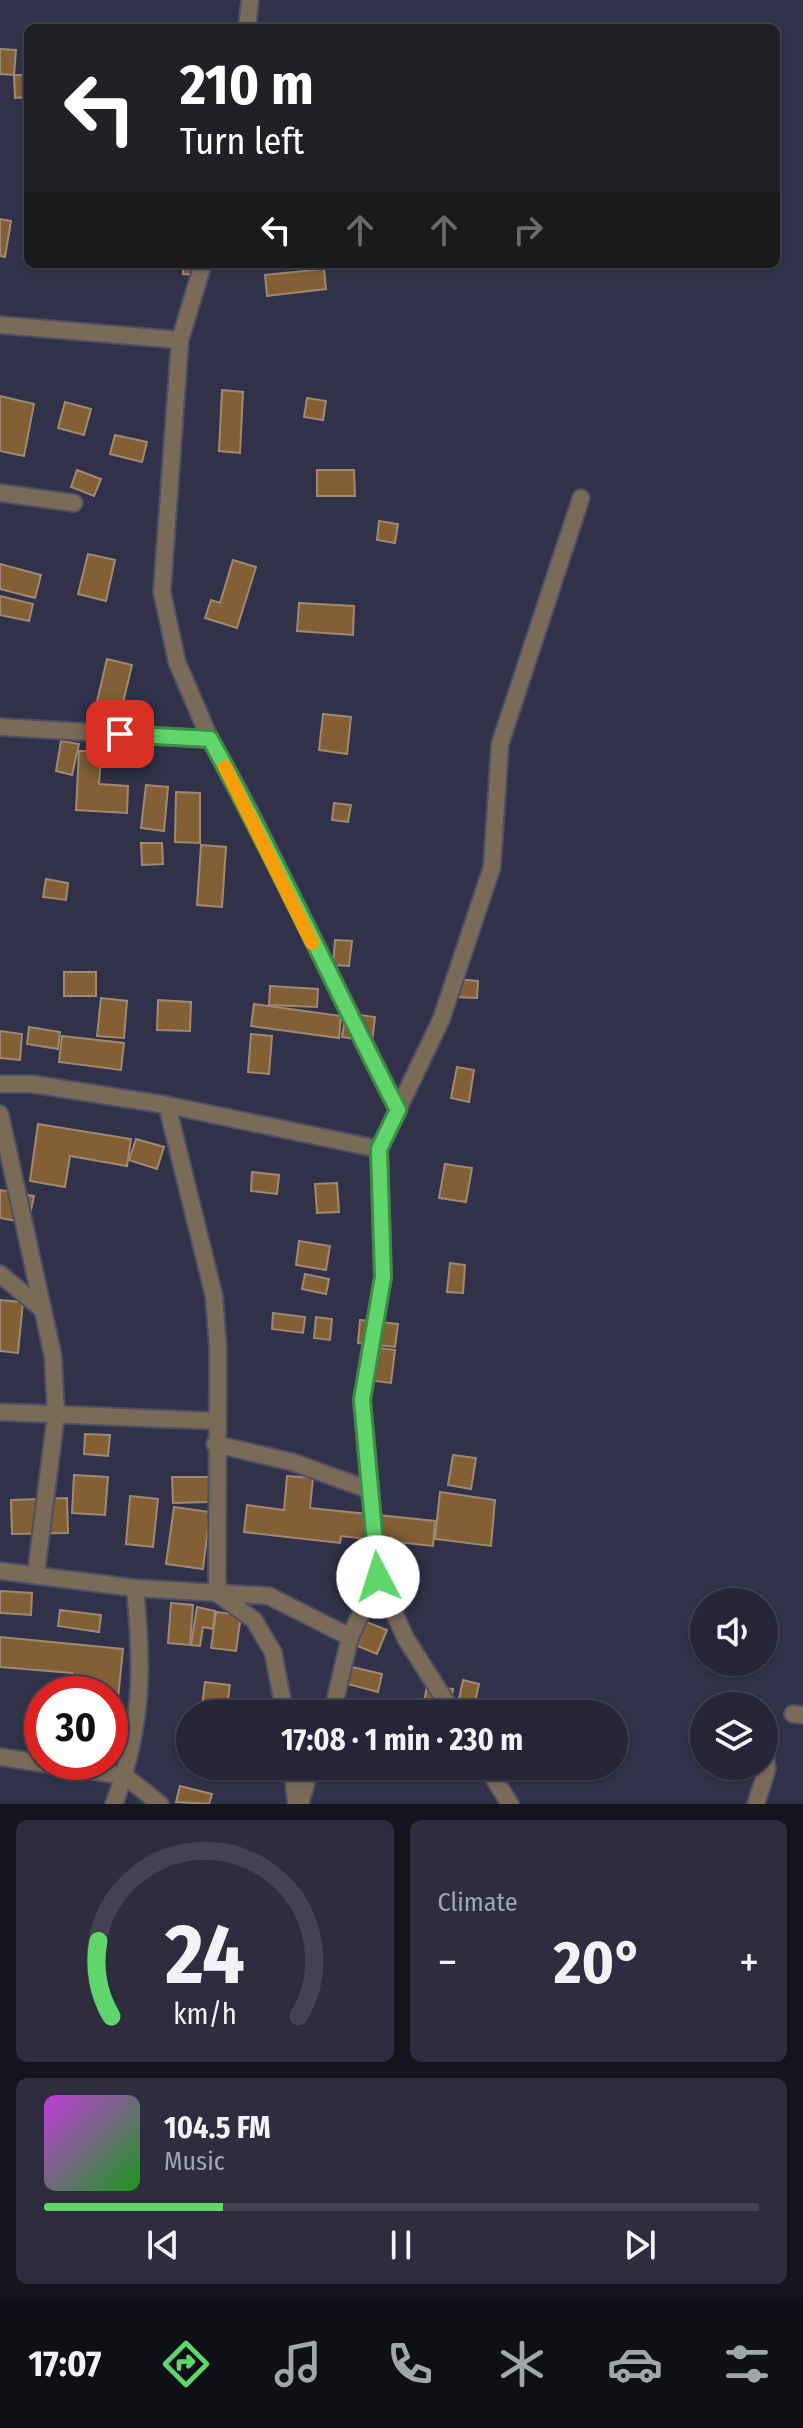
<!DOCTYPE html>
<meta charset="utf-8">
<style>
body{margin:0;font-family:"Fira Sans Condensed",sans-serif;background:#2d2d3f;color:#f1f3f6;height:100vh;display:flex;flex-direction:column;font-size:30px;white-space:nowrap}
*{box-sizing:border-box;margin:0}
p{font-size:26px;color:#a3a5ad}
.icon{flex:none;width:44px;height:44px;fill:none;stroke:currentColor;stroke-width:2;stroke-linecap:round;stroke-linejoin:round}
.map{position:relative;height:1804px;overflow:hidden}
.details{display:flex;flex-direction:column;gap:16px;padding:16px;background:#14141e;flex:1}
.details>*{flex:none}
.banner{position:absolute;left:24px;top:24px;width:756px;height:244px;border-radius:12px;box-shadow:0 2px 6px #0004,0 0 0 2px #424252;background:#202124;color:#fff;overflow:hidden}
.tools{position:absolute;left:690px;top:1588px;display:grid;gap:16px}
.tools a{display:grid;place-items:center;width:88px;height:88px;border-radius:50%;background:#252537;box-shadow:0 2px 6px #0004,0 0 0 2px #424252;font-size:40px}
.speed{position:absolute;left:24px;top:1676px;display:flex;gap:16px;font-size:40px;font-weight:700;text-align:center}
.speed>*{display:grid;place-content:center;width:104px;height:104px;border-radius:50%;background:#252537;box-shadow:0 2px 6px #0004,0 0 0 2px #424252;line-height:1}
.speed .limit{border:12px solid #d22;background:#fff;color:#111}
.pin{position:absolute;display:grid;place-items:center;width:68px;height:68px;color:#fff;margin:-34px;border-radius:16px;box-shadow:0 4px 12px #0006}
.me{position:absolute;width:88px;margin:-44px;rotate:355deg;stroke-linejoin:round;filter:drop-shadow(0 0 6px #0008)}
.turn{display:flex;align-items:center;gap:28px;height:168px;padding:0 24px;font-size:36px}
.turn .icon{width:104px;height:104px;stroke-width:2.5}
.turn b{display:block;font-size:56px;line-height:68px}
.lanes{display:flex;align-items:center;height:76px;padding:0 24px;background:#0003;justify-content:center;gap:40px;direction:ltr}
.lanes .off{opacity:.35}
.big{font-size:60px;font-weight:700;line-height:1.1}
.details .tile{flex:1;display:flex;flex-direction:column;justify-content:center;gap:12px;min-width:0;padding:0 28px;border-radius:12px;background:#2d2d3f}
.details .dial{align-items:center;gap:0}
.dial svg{height:208px;overflow:visible;fill:none;stroke:#424252;stroke-width:7;stroke-linecap:round;text-anchor:middle}
.dial text{fill:#f1f3f6;stroke:none}
.song{display:flex;align-items:center;gap:24px}
.cover{width:96px;height:96px;border-radius:12px;background:linear-gradient(135deg,hsl(290 70% 55%),hsl(120 70% 35%))}
.played{height:8px;border-radius:4px;background:linear-gradient(90deg,#60d56b 25%,#424252 25%)}
.keys{display:flex;justify-content:space-around;direction:ltr}
.heat{display:flex;justify-content:space-between;align-items:center;font-size:44px;direction:ltr}
.details .tiles{flex:1;display:grid;gap:16px;grid-template-columns:1fr 1fr}
.tile:last-child{grid-column:span 2}
.trip{position:absolute;left:176px;top:1700px;width:452px;height:80px;border-radius:40px;background:#252537;box-shadow:0 2px 6px #0004,0 0 0 2px #424252;font-weight:700;line-height:80px;text-align:center}
.dock{display:flex;height:128px;justify-content:space-around;align-items:center;background:#0f0f16;color:#a3a5ad}
.dock .icon{width:56px;height:56px}
.dock .active{color:#60d56b}
.dock b{font-size:36px;color:#f1f3f6}
.map>svg:first-child{display:block}
.building{fill:#825f35;stroke:#9f8972;stroke-width:2}
.lines{fill:none;stroke-linecap:round;stroke-linejoin:round}
.minor-casing{stroke:#4e4e64;stroke-width:20}
.minor{stroke:#7a6a58;stroke-width:16}
.route-casing{stroke:#3e8a46;stroke-width:20}
.route{stroke:#60d56b;stroke-width:14}
.slow{stroke:#f59e0b;stroke-width:14}
</style>
<div class="map">
<svg width="803" height="1804" viewBox="0 0 803 1804">
<rect width="100%" height="100%" fill="#313149"/>
<g class="building">
<polygon points="0,49 16,50 14,75 0,74"/>
<polygon points="14,75 28,75 28,97 15,98"/>
<polygon points="0,219 11,221 5,257 0,256"/>
<polygon points="183,264 210,264 209,276 183,274"/>
<polygon points="324,269 326,289 267,296 265,275"/>
<polygon points="222,390 243,392 240,453 219,451"/>
<polygon points="0,396 34,404 24,456 0,451"/>
<polygon points="307,398 326,401 323,420 304,417"/>
<polygon points="65,402 91,409 84,435 58,428"/>
<polygon points="115,435 147,442 142,462 110,454"/>
<polygon points="77,470 101,479 94,496 71,487"/>
<polygon points="317,470 354,470 355,496 317,496"/>
<polygon points="379,521 398,524 395,543 377,540"/>
<polygon points="88,554 115,560 106,601 78,594"/>
<polygon points="233,560 256,567 237,628 205,618 211,600 220,603"/>
<polygon points="0,564 41,575 35,598 0,589"/>
<polygon points="0,596 33,604 29,621 0,615"/>
<polygon points="299,603 354,606 353,635 297,631"/>
<polygon points="107,659 132,665 117,728 92,723"/>
<polygon points="323,714 351,717 347,754 319,750"/>
<polygon points="61,741 79,744 72,775 56,771"/>
<polygon points="79,751 101,751 99,784 128,786 127,813 76,810"/>
<polygon points="146,785 168,787 164,831 141,828"/>
<polygon points="176,792 200,793 200,843 175,842"/>
<polygon points="334,803 351,805 348,822 332,820"/>
<polygon points="141,843 162,843 163,864 142,865"/>
<polygon points="201,845 226,847 222,907 197,905"/>
<polygon points="46,879 68,883 66,900 43,897"/>
<polygon points="335,940 352,941 349,966 333,965"/>
<rect x="64" y="972" width="32" height="24"/>
<polygon points="454,979 478,981 477,998 453,997"/>
<polygon points="270,986 318,989 317,1007 269,1005"/>
<polygon points="101,998 127,1001 124,1038 97,1036"/>
<polygon points="158,1000 191,1002 190,1031 157,1030"/>
<polygon points="254,1004 341,1016 339,1038 251,1026"/>
<polygon points="346,1013 375,1017 372,1042 342,1037"/>
<polygon points="29,1027 60,1032 58,1049 27,1044"/>
<polygon points="0,1031 22,1034 20,1060 0,1058"/>
<polygon points="251,1034 272,1036 269,1074 248,1072"/>
<polygon points="62,1036 124,1043 121,1070 59,1062"/>
<polygon points="457,1067 474,1070 469,1102 451,1098"/>
<polygon points="38,1124 131,1139 127,1166 70,1156 65,1187 30,1181"/>
<polygon points="136,1139 164,1147 157,1169 129,1160"/>
<polygon points="445,1164 472,1168 466,1202 439,1198"/>
<polygon points="252,1172 279,1175 277,1194 251,1191"/>
<polygon points="337,1183 339,1212 317,1213 315,1184"/>
<polygon points="0,1190 34,1196 28,1223 0,1218"/>
<polygon points="299,1241 330,1246 326,1270 296,1265"/>
<polygon points="450,1263 465,1265 463,1293 447,1292"/>
<polygon points="305,1274 329,1279 326,1294 302,1289"/>
<polygon points="0,1300 23,1302 18,1353 0,1351"/>
<polygon points="273,1313 305,1317 303,1333 272,1329"/>
<polygon points="316,1317 332,1319 330,1340 314,1338"/>
<polygon points="360,1320 398,1324 395,1347 358,1343"/>
<polygon points="370,1347 395,1350 391,1383 366,1380"/>
<polygon points="85,1434 110,1435 108,1456 84,1454"/>
<polygon points="453,1455 476,1458 471,1489 448,1485"/>
<polygon points="74,1475 108,1477 105,1515 72,1513"/>
<polygon points="287,1476 313,1478 310,1508 435,1521 433,1546 341,1536 340,1543 244,1532 247,1505 284,1510"/>
<polygon points="172,1477 210,1477 210,1502 173,1503"/>
<polygon points="440,1492 495,1500 491,1546 435,1539"/>
<polygon points="130,1496 158,1499 153,1547 126,1544"/>
<polygon points="67,1498 68,1533 12,1534 11,1500"/>
<polygon points="174,1507 210,1512 203,1569 166,1564"/>
<polygon points="0,1591 32,1593 31,1615 0,1613"/>
<polygon points="171,1603 193,1605 190,1645 168,1643"/>
<polygon points="197,1607 215,1611 213,1629 203,1627 200,1646 191,1645"/>
<polygon points="60,1610 101,1615 99,1632 58,1626"/>
<polygon points="216,1612 241,1615 236,1651 211,1648"/>
<polygon points="364,1621 387,1630 377,1654 355,1645"/>
<polygon points="0,1637 123,1649 118,1698 70,1693 72,1673 0,1667"/>
<polygon points="352,1667 382,1674 378,1692 348,1684"/>
<polygon points="463,1680 479,1684 473,1712 457,1708"/>
<polygon points="205,1682 230,1685 226,1714 201,1714"/>
<polygon points="427,1685 453,1689 450,1707 424,1703"/>
<polygon points="382,1702 409,1714 377,1714"/>
<polygon points="180,1786 212,1794 209,1804 176,1802"/>
</g>
<g class="lines">
<g class="minor-casing">
<g id="minor">
<polyline points="247,28 250,0"/>
<polyline points="203,264 180,340 162,592 177,662 210,739 246,804 398,1110"/>
<polyline points="0,325 180,340"/>
<polyline points="0,493 74,503"/>
<polyline points="0,727 210,739"/>
<polyline points="0,1084 32,1084 167,1105 379,1149"/>
<polyline points="167,1105 214,1296 218,1349 217,1593"/>
<polyline points="0,1114 53,1356 56,1415 36,1573"/>
<polyline points="0,1274 42,1309"/>
<polyline points="0,1412 216,1421"/>
<polyline points="215,1444 292,1462 370,1490"/>
<polyline points="0,1571 135,1588 269,1596 350,1637 378,1577"/>
<polyline points="218,1594 254,1620 273,1652 285,1714"/>
<polyline points="332,1714 350,1637"/>
<polyline points="454,1714 406,1639 378,1577 362,1400 383,1277 379,1149 441,1020 492,867 500,744 581,498"/>
<polyline points="793,1714 803,1715"/>
<polyline points="0,1757 125,1776 160,1804"/>
<polyline points="292,1766 296,1802"/>
<polyline points="486,1766 510,1804"/>
<path d="M114,1804C143,1726 143,1670 135,1588"/>
<polyline points="300,1804 311,1766"/>
<polyline points="756,1804 767,1769 764,1745"/>
</g>
</g>
<use href="#minor" class="minor"/>
</g>
<g class="lines">
<g class="route-casing">
<path id="route" d="M120,734L210,739C277,860 334,987 398,1110L379,1149L383,1277L362,1400L378,1577"/>
</g>
<use href="#route" class="route"/>
<polyline class="slow" points="225,767 312,943"/>
</g>
</svg>
<div class="tools">
<a><svg class="icon" aria-label="sound" viewBox="0 0 24 24"><path d="M4 9h4l5-4v14l-5-4H4zM17 9q2 3 0 6"/></svg></a>
<a><svg class="icon" aria-label="layers" viewBox="0 0 24 24"><path d="M12 4l9 5-9 5-9-5zM3 14l9 5 9-5"/></svg></a>
</div>
<div class="speed"><div class="limit">30</div></div>
<div class="pin" style="left:120px;top:734px;background:#d93025"><svg class="icon" aria-label="arrive" viewBox="0 0 24 24"><path d="M6 21V4h12l-3 4 3 4H6"/></svg></div>
<svg class="me" style="left:378px;top:1577px" viewBox="-20 -20 40 40"><circle r="19" fill="#fff"/><path d="M0-13L10 11 0 6-10 11z" fill="#60d56b"/></svg>
<div class="trip">17:08 · 1 min · 230 m</div>
<div class="banner">
<div class="turn"><svg class="icon" aria-label="left" viewBox="0 0 24 24"><path d="M17 20v-9H6M10 6l-5 5 5 5"/></svg><div><b>210 m</b>Turn left</div></div>
<div class="lanes"><svg class="icon" aria-label="left" viewBox="0 0 24 24"><path d="M17 20v-9H6M10 6l-5 5 5 5"/></svg><svg class="icon off" aria-label="ahead" viewBox="0 0 24 24"><path d="M12 20V5M6 11l6-6 6 6"/></svg><svg class="icon off" aria-label="ahead" viewBox="0 0 24 24"><path d="M12 20V5M6 11l6-6 6 6"/></svg><svg class="icon off" aria-label="right" viewBox="0 0 24 24"><path d="M7 20v-9h11M14 6l5 5-5 5"/></svg></div>
</div>
</div>
<section class="details">
<div class="tiles">
<div class="tile dial"><svg viewBox="0 0 100 80">
<path d="M14 69A42 42 0 1 1 86 69"/>
<path d="M14 69A42 42 0 0 1 9 40" stroke="#60d56b"/>
<text x="50" y="56" font-size="32" font-weight="700">24</text>
<text x="50" y="72" font-size="11">km/h</text>
</svg></div>
<div class="tile"><p>Climate</p>
<div class="heat"><a>−</a><b class="big">20°</b><a>+</a></div>
</div>
<div class="tile">
<div class="song"><i class="cover"></i><div><b>104.5 FM</b><p>Music</p></div></div>
<div class="played"></div>
<div class="keys"><svg class="icon" aria-label="previous" viewBox="0 0 24 24"><path d="M18 5L8 12l10 7zM5 5v14"/></svg><svg class="icon" aria-label="pause" viewBox="0 0 24 24"><path d="M8 5v14M16 5v14"/></svg><svg class="icon" aria-label="next" viewBox="0 0 24 24"><path d="M6 5l10 7-10 7zM19 5v14"/></svg></div>
</div>
</div>
</section>
<nav class="dock">
<b>17:07</b>
<svg class="icon active" aria-label="directions" viewBox="0 0 24 24"><path d="M12 3l9 9-9 9-9-9zM9 14v-3h6M13 9l2 2-2 2"/></svg>
<svg class="icon" aria-label="music" viewBox="0 0 24 24"><path d="M9 18V5l10-2v13"/><circle cx="6" cy="18" r="3"/><circle cx="16" cy="16" r="3"/></svg>
<svg class="icon" aria-label="phone" viewBox="0 0 24 24"><path d="M5 4h4l2 5-3 2q2 4 5 5l2-3 5 2v4C11 20 4 13 5 4z"/></svg>
<svg class="icon" aria-label="climate" viewBox="0 0 24 24"><path d="M12 3v18M4 7l16 10M4 17L20 7"/></svg>
<svg class="icon" aria-label="car" viewBox="0 0 24 24"><path d="M5 17H2v-5l4-1 3-4h7l3 4 3 1v5h-3M9 17h6M6 11h13"/><circle cx="7" cy="17" r="2"/><circle cx="17" cy="17" r="2"/></svg>
<svg class="icon" aria-label="filters" viewBox="0 0 24 24"><path d="M4 7h16M4 17h16"/><circle cx="9" cy="7" r="2"/><circle cx="15" cy="17" r="2"/></svg>
</nav>
